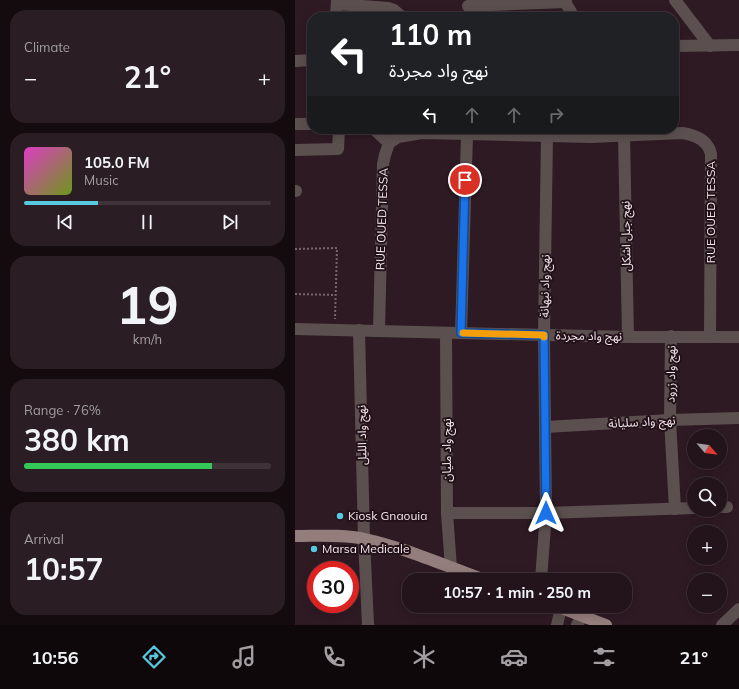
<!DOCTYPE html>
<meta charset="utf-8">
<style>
body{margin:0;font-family:Mulish,"Noto Sans Arabic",sans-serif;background:#2a1d23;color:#f1f3f6;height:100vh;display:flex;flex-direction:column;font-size:15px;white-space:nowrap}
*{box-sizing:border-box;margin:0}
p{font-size:13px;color:#a29ea2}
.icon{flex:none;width:22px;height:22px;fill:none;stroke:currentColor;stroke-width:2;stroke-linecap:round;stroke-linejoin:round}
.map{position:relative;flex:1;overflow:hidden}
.details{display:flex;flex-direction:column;gap:10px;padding:10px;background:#130b0e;width:295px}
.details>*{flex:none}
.hud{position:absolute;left:12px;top:12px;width:372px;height:122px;border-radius:16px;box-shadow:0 2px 10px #0003,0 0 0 1px #3f3339;background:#202124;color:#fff;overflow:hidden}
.needle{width:26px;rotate:118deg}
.controls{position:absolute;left:392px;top:429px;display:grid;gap:8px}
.controls a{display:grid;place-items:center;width:40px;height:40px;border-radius:50%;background:#22141a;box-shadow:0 2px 10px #0003,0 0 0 1px #3f3339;font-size:20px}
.speed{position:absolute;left:12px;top:561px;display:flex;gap:8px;font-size:20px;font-weight:700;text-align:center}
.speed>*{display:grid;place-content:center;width:52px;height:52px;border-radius:50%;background:#22141a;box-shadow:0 2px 10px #0003,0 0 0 1px #3f3339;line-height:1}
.speed .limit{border:6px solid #d22;background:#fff;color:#111}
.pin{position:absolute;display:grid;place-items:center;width:34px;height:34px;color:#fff;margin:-17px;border:2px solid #fff;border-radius:50%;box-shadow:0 1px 4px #0007}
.me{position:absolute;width:44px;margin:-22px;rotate:0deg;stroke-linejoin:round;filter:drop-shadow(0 0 3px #0008)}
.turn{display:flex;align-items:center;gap:14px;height:84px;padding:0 16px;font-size:18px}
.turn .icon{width:52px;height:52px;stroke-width:2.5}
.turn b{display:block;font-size:28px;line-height:34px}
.lanes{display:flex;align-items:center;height:38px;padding:0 16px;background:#0003;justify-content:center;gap:20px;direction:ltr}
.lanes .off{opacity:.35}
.big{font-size:30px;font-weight:700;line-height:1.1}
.details .tile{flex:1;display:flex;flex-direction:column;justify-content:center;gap:6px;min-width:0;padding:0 14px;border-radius:16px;background:#2a1d23}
.details .dial{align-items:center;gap:0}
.dial b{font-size:52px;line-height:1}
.song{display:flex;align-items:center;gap:12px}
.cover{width:48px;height:48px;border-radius:6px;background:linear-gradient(135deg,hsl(310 70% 55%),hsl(80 70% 35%))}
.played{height:4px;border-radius:2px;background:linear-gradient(90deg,#56c9e1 30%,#3f3339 30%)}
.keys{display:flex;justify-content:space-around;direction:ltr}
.heat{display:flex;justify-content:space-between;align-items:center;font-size:22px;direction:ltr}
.charge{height:6px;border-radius:3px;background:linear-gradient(90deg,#34c759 76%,#3f3339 0)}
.trip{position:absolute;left:107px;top:573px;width:230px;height:40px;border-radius:16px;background:#22141a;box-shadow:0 2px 10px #0003,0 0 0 1px #3f3339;font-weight:700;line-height:40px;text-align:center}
.tab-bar{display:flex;height:64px;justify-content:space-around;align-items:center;background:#0e080a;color:#a29ea2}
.tab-bar .icon{width:28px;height:28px}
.tab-bar .active{color:#56c9e1}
.tab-bar b{font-size:18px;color:#f1f3f6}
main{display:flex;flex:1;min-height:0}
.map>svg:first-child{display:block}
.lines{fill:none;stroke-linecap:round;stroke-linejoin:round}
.path{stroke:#77666d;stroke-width:2;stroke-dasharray:2 2;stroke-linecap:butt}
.minor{stroke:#5b504f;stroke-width:12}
.major{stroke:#947e7d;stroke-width:12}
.route-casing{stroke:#114b97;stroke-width:10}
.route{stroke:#1a73e8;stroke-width:7}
.slow{stroke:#f59e0b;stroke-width:7}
.poi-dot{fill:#56c9e1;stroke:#231119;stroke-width:1.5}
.labels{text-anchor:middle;stroke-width:4;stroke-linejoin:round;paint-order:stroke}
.street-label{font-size:12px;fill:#f3e5ea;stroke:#231119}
.poi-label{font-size:12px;fill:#f3e5ea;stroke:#231119;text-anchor:start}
</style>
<main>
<section class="details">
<div class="tile"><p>Climate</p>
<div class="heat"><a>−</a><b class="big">21°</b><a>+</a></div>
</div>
<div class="tile">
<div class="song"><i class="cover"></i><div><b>105.0 FM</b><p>Music</p></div></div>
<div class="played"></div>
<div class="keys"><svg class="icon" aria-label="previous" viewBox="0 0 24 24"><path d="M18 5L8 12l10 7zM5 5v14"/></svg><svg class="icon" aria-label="pause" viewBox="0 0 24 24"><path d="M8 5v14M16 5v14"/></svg><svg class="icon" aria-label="next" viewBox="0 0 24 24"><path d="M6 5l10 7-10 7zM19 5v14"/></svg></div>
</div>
<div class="tile dial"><b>19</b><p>km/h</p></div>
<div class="tile"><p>Range · 76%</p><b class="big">380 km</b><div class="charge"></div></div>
<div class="tile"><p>Arrival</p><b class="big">10:57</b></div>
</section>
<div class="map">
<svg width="444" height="625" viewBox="0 0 444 625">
<rect width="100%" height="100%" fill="#2e1a23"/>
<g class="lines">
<g class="path">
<polyline points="0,249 42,248 40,319"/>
<polyline points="0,294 41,295"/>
</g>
<g class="minor">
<polyline points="269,0 279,17"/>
<polyline points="380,0 415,46"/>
<polyline points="42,4 93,8 99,10 107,17"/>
<polyline points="173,6 271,2"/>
<polyline points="41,17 42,0"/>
<polyline points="379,46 444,45"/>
<polyline points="0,61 17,60"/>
<polyline points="0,124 17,124"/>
<polyline points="79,129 94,143"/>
<polyline points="329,135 333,337"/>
<polyline points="0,150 43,149 44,129"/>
<polyline points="0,191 1,191"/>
<polyline points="0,329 333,337 444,337"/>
<polyline points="64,330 69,539 73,625"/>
<path d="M84,331L88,164L90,155L94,143L103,137L127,133L296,137L387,133C401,135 413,140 416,154L415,336"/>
<polyline points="151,333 152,513 156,568"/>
<polyline points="166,333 172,135"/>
<polyline points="376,336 375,420 380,509"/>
<polyline points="250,427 375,420 444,418"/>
<polyline points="425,507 432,507"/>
<polyline points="152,513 251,513 399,508"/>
<polyline points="246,580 251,513 249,335 252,136"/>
<polyline points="262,625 266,608"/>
<polyline points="282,625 287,616"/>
<polyline points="427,625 444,609"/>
</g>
<g class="major">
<path d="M0,536C23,536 47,534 70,539C111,548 150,566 190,580"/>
<polyline points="261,606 311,625"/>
</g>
</g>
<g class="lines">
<g class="route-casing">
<polyline id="route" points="170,180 166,333 249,335 251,513"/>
</g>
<use href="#route" class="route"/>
<polyline class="slow" points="168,333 249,335 249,337"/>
</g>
<g class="poi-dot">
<circle cx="45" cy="516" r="4"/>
<circle cx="19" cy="549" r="4"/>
</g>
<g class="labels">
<g class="street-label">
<text transform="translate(416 212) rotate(-90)" y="4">RUE OUED TESSA</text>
<text transform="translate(87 219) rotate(-88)" y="4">RUE OUED TESSA</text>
<text transform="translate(331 236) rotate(-91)" y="4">نهج جبل اشكل</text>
<text transform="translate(250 286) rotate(-89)" y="4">نهج واد نبهانة</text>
<text transform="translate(294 336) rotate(1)" y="4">نهج واد مجردة</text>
<text transform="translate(376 374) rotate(-89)" y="4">نهج واد زرود</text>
<text transform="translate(347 422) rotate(-3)" y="4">نهج واد سليانة</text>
<text transform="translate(67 435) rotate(-91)" y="4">نهج واد الليل</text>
<text transform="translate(152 450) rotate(-90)" y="4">نهج واد مليان</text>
</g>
<g class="poi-label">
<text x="53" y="520">Kiosk Gnaouia</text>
<text x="27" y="553">Marsa Medicale</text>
</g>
</g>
</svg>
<div class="controls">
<a><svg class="needle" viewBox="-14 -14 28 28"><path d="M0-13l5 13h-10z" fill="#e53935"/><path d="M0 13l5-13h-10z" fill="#a29ea2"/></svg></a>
<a><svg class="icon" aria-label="search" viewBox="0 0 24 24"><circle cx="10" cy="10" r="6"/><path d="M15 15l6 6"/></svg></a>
<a>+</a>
<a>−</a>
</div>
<div class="speed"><div class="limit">30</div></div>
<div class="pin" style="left:170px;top:180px;background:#d93025"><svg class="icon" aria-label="arrive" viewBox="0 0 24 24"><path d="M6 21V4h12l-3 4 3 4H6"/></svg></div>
<svg class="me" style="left:251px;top:513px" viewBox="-20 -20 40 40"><path d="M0-17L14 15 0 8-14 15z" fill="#1a73e8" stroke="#fff" stroke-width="4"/></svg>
<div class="trip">10:57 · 1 min · 250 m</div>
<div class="hud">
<div class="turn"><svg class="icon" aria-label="left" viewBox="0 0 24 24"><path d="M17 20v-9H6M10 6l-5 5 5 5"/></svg><div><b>110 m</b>نهج واد مجردة</div></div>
<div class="lanes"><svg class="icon" aria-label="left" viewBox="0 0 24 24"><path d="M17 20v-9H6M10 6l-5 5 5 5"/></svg><svg class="icon off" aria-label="ahead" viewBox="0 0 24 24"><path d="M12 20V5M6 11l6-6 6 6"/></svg><svg class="icon off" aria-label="ahead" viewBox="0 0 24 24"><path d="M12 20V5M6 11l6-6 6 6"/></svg><svg class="icon off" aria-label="right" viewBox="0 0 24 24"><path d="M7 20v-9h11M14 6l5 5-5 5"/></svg></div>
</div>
</div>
</main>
<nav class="tab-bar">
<b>10:56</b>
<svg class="icon active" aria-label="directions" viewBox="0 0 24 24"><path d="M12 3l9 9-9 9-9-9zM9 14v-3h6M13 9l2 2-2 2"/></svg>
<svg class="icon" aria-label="music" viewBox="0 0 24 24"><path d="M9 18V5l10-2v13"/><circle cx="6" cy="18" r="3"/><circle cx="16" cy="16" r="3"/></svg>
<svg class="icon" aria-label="phone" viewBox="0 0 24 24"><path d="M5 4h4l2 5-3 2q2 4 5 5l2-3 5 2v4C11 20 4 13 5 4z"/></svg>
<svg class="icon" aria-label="climate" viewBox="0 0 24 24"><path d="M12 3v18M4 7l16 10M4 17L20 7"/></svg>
<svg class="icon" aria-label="car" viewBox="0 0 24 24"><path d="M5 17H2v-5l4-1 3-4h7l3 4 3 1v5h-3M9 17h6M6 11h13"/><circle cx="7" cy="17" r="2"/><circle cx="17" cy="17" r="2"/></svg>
<svg class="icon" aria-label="filters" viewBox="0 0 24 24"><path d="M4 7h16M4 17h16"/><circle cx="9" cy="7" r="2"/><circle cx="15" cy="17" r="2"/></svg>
<b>21°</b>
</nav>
